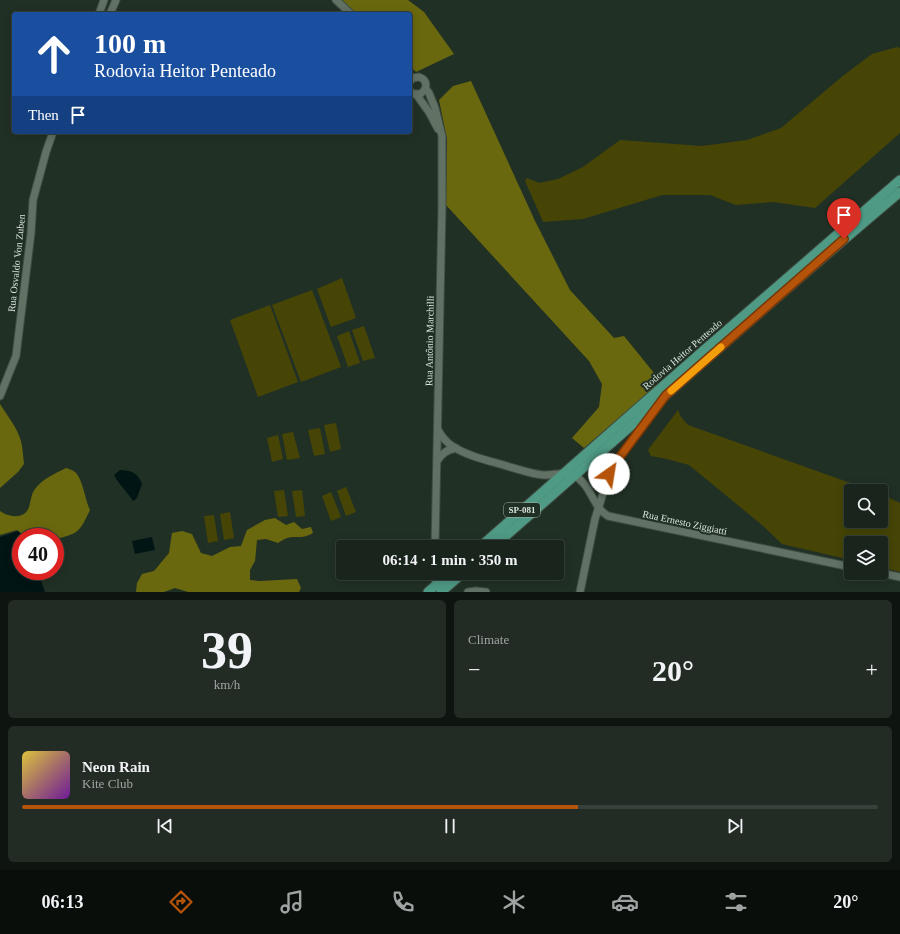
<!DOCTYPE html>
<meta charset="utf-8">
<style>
body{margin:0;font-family:"Times New Roman",serif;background:#222c25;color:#f1f3f6;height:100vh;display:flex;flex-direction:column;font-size:15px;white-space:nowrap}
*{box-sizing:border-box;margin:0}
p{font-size:13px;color:#9fa4a3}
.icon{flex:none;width:22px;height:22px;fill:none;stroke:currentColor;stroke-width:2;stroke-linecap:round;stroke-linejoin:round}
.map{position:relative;height:592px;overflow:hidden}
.side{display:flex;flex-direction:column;gap:8px;padding:8px;background:#0e140f;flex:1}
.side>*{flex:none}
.guide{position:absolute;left:12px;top:12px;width:400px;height:122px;border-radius:4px;box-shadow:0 2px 10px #0003,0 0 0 1px #37413b;background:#1a4fa0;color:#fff;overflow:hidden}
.fabs{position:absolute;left:844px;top:484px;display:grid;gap:8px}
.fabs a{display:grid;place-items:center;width:44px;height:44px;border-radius:4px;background:#19241c;box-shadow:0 2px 10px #0003,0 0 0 1px #37413b;font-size:20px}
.speed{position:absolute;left:12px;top:528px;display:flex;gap:8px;font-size:20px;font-weight:700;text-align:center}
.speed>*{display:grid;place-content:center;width:52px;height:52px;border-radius:50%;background:#19241c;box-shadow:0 2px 10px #0003,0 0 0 1px #37413b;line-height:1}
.speed .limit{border:6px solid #d22;background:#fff;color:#111}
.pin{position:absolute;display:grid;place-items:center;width:34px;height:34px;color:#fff;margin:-41px -17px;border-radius:50% 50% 50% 0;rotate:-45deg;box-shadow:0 0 4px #0007}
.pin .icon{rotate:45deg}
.me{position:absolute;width:44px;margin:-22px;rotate:32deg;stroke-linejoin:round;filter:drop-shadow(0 0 3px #0008)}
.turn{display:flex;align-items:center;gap:14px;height:84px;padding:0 16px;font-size:18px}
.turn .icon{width:52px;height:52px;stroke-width:2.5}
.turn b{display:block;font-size:28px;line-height:34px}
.then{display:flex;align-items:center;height:38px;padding:0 16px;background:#0003;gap:8px;font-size:15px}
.big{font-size:30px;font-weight:800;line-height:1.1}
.side .widget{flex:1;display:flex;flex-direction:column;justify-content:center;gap:6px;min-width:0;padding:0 14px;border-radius:6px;background:#222c25}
.side .dial{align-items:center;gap:0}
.dial b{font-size:52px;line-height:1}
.song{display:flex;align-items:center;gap:12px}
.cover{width:48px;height:48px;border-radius:6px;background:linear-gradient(135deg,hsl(50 70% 55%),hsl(280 70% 35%))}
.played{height:4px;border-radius:2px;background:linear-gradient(90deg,#b45309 65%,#37413b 65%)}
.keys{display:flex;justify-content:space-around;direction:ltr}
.heat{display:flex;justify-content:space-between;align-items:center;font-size:22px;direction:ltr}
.side .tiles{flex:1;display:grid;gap:8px;grid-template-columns:1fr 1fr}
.widget:last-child{grid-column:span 2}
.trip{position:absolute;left:336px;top:540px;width:228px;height:40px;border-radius:4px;background:#19241c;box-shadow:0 2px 10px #0003,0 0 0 1px #37413b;font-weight:800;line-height:40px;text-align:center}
.tab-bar{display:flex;height:64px;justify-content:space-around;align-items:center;background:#0a0e0b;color:#9fa4a3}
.tab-bar .icon{width:28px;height:28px}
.tab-bar .on{color:#b45309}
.tab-bar b{font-size:18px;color:#f1f3f6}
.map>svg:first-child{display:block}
.green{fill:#464506}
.forest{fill:#6a680e}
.water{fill:#021515}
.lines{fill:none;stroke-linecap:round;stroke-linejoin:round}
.tertiary-casing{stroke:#404d44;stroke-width:9}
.primary-casing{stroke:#404d44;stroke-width:11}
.tertiary{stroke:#617164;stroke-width:7}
.primary{stroke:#4e9a85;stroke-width:9}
.route-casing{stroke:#753606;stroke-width:10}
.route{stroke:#b45309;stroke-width:7}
.slow{stroke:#f59e0b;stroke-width:7}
.labels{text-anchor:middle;stroke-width:4;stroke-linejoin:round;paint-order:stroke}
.shield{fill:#213025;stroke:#a2aea5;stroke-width:1}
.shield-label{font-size:9px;font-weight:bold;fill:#dae4dc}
.street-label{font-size:10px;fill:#dae4dc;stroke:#213025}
</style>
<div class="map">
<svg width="900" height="592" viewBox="0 0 900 592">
<rect width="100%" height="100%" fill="#213025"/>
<g class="green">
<polygon points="897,47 900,48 900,133 815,208 773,202 736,205 710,195 662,195 583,219 543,222 525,181 527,178 539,183 558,179 583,167 620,140 702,146 747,140 781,128 844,75 872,54"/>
<polygon points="342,278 356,318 331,327 317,289"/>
<polygon points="312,290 341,367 301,382 272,305"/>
<polygon points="270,305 298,382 258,397 230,320"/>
<polygon points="364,326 375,358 363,361 352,330"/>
<polygon points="349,331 360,363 348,367 337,336"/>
<polygon points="678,410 681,417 688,425 873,491 851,491 851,521 881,521 881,494 900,503 900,572 881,567 881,543 851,543 851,560 782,544 762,525 689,465 667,459 651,456 648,450"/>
<polygon points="336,423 341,449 330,452 324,425"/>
<polygon points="320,428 325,454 314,456 308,430"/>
<polygon points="293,432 300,458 287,460 282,434"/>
<polygon points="278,435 283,459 272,462 267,438"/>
<polygon points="346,487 356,512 346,516 337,491"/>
<polygon points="284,490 288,516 278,517 274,491"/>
<polygon points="302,490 305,516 296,517 292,491"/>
<polygon points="331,492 341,517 331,521 322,496"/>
<polygon points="230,512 234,538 224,540 220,514"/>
<polygon points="214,515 218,541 208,543 204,516"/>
</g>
<g class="forest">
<polygon points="341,0 408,0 424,12 454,54 416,72 410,66 410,14 355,14"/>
<polygon points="471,81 535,221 570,290 614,338 624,336 654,373 655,387 584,448 572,438 599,407 602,384 589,361 446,205 447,139 439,100 453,86"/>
<path d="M0,404C8,417 17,427 21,441C23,449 23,457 24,464L18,472L0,488Z"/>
<path d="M66,468C69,469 73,470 75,472C83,479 85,500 90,510C80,531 79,534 55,539V537H26L17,530L0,535V511C8,517 25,520 29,507C31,501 31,494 35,489C42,479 56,473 66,468Z"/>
<path d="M275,518L286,525L294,522L302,529L311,527L313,533C301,540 297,535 287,538C284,539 281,541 278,543L266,539L257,540L255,561L250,570V580L260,581L297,579L301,588L299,592H188L175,588L164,592H136L137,583L142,574L154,571L169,553L172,533L182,531L192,534L201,553L212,556L230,547L241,546L247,530L265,520Z"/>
</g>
<g class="water">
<path d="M120,470C131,470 138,473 142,484L137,498L133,501C127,491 119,485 114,475Z"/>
<polygon points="18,531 24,537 21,537 21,571 38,571 45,592 0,592 0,537"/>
<polygon points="152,537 155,550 135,554 132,541"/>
</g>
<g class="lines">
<g class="tertiary-casing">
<g id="tertiary">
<polyline points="336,0 351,14"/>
<polyline points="99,14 104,0"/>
<polyline points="110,14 116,0"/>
<path d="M410,81L413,78L419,77C428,80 428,89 420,94H413L410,91"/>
<polyline points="426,89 429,93 435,108 442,136 442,207 435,547"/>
<polyline points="416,94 429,112 438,129"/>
<polyline points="0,396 16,356 31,233 33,200 46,152 53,132"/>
<path d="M438,430C442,437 446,442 452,446C469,457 491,461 510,467C521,470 532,474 543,475C553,476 562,471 573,475C591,483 592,507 608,516L851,567"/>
<path d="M437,461C442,453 447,450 456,448"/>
<polyline points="435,573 435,580 439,588"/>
<polyline points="881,573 900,577"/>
<polyline points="468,592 476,591 486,592"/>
<polyline points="580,592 595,519 609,474 616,462 659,405"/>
</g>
</g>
<g class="primary-casing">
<g id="primary">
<polyline points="480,547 704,350 900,180"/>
<path d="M493,547C629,429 762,308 900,192"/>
<polyline points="428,592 450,573"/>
<polyline points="441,592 463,573"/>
</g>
</g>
<use href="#tertiary" class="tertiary"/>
<use href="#primary" class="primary"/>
</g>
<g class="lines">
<g class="route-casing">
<polyline id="route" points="609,474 616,462 666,395 844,239"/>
</g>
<use href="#route" class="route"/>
<polyline class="slow" points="671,391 721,347"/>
</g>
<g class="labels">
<rect class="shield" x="504" y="503" width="36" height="14" rx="3"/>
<g class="shield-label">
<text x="522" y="513">SP-081</text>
</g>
<g class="street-label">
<text transform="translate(16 263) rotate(-84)" y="4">Rua Osvaldo Von Zuben</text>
<text transform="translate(429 341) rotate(-89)" y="4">Rua Antônio Marchilli</text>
<text transform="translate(682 354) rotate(-41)" y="4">Rodovia Heitor Penteado</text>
<text transform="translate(685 522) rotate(12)" y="4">Rua Ernesto Ziggiatti</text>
</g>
</g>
</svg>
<div class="fabs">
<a><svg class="icon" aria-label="search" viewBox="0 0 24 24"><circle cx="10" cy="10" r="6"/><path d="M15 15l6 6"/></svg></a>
<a><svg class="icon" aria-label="layers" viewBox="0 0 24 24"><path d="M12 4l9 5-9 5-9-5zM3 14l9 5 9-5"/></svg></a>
</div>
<div class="speed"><div class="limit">40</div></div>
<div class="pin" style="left:844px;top:239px;background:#d93025"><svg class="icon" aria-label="arrive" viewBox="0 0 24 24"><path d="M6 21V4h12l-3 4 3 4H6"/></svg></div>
<svg class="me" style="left:609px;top:474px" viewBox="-20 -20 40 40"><circle r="19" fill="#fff"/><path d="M0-13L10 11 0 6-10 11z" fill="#b45309"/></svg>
<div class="trip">06:14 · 1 min · 350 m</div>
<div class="guide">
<div class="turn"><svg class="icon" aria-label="ahead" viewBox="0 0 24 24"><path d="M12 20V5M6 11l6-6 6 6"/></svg><div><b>100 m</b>Rodovia Heitor Penteado</div></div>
<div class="then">Then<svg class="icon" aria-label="arrive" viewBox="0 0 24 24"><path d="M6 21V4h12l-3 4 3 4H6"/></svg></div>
</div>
</div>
<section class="side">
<div class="tiles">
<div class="widget dial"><b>39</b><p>km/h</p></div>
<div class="widget"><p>Climate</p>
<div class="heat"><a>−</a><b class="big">20°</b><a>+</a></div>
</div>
<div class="widget">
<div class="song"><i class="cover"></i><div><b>Neon Rain</b><p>Kite Club</p></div></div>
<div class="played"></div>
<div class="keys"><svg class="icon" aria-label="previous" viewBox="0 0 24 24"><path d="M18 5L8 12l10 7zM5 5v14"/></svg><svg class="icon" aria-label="pause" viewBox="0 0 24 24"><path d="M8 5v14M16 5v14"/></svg><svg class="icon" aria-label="next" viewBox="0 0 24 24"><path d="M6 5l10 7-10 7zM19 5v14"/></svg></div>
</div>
</div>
</section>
<nav class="tab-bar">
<b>06:13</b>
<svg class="icon on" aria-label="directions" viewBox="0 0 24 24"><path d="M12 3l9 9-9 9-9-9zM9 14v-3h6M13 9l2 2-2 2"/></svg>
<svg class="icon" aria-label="music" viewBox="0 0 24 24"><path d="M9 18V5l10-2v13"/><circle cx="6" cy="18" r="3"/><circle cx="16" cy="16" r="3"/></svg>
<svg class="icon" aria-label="phone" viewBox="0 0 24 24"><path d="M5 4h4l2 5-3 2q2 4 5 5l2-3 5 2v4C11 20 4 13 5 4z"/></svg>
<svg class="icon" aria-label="climate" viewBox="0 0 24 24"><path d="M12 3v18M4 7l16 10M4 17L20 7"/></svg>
<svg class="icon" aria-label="car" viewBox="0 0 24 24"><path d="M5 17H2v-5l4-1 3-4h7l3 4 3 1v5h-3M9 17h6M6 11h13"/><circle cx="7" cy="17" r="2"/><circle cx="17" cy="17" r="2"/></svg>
<svg class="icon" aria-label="filters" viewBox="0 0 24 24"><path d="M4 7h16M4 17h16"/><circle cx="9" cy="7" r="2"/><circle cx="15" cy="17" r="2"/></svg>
<b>20°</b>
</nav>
